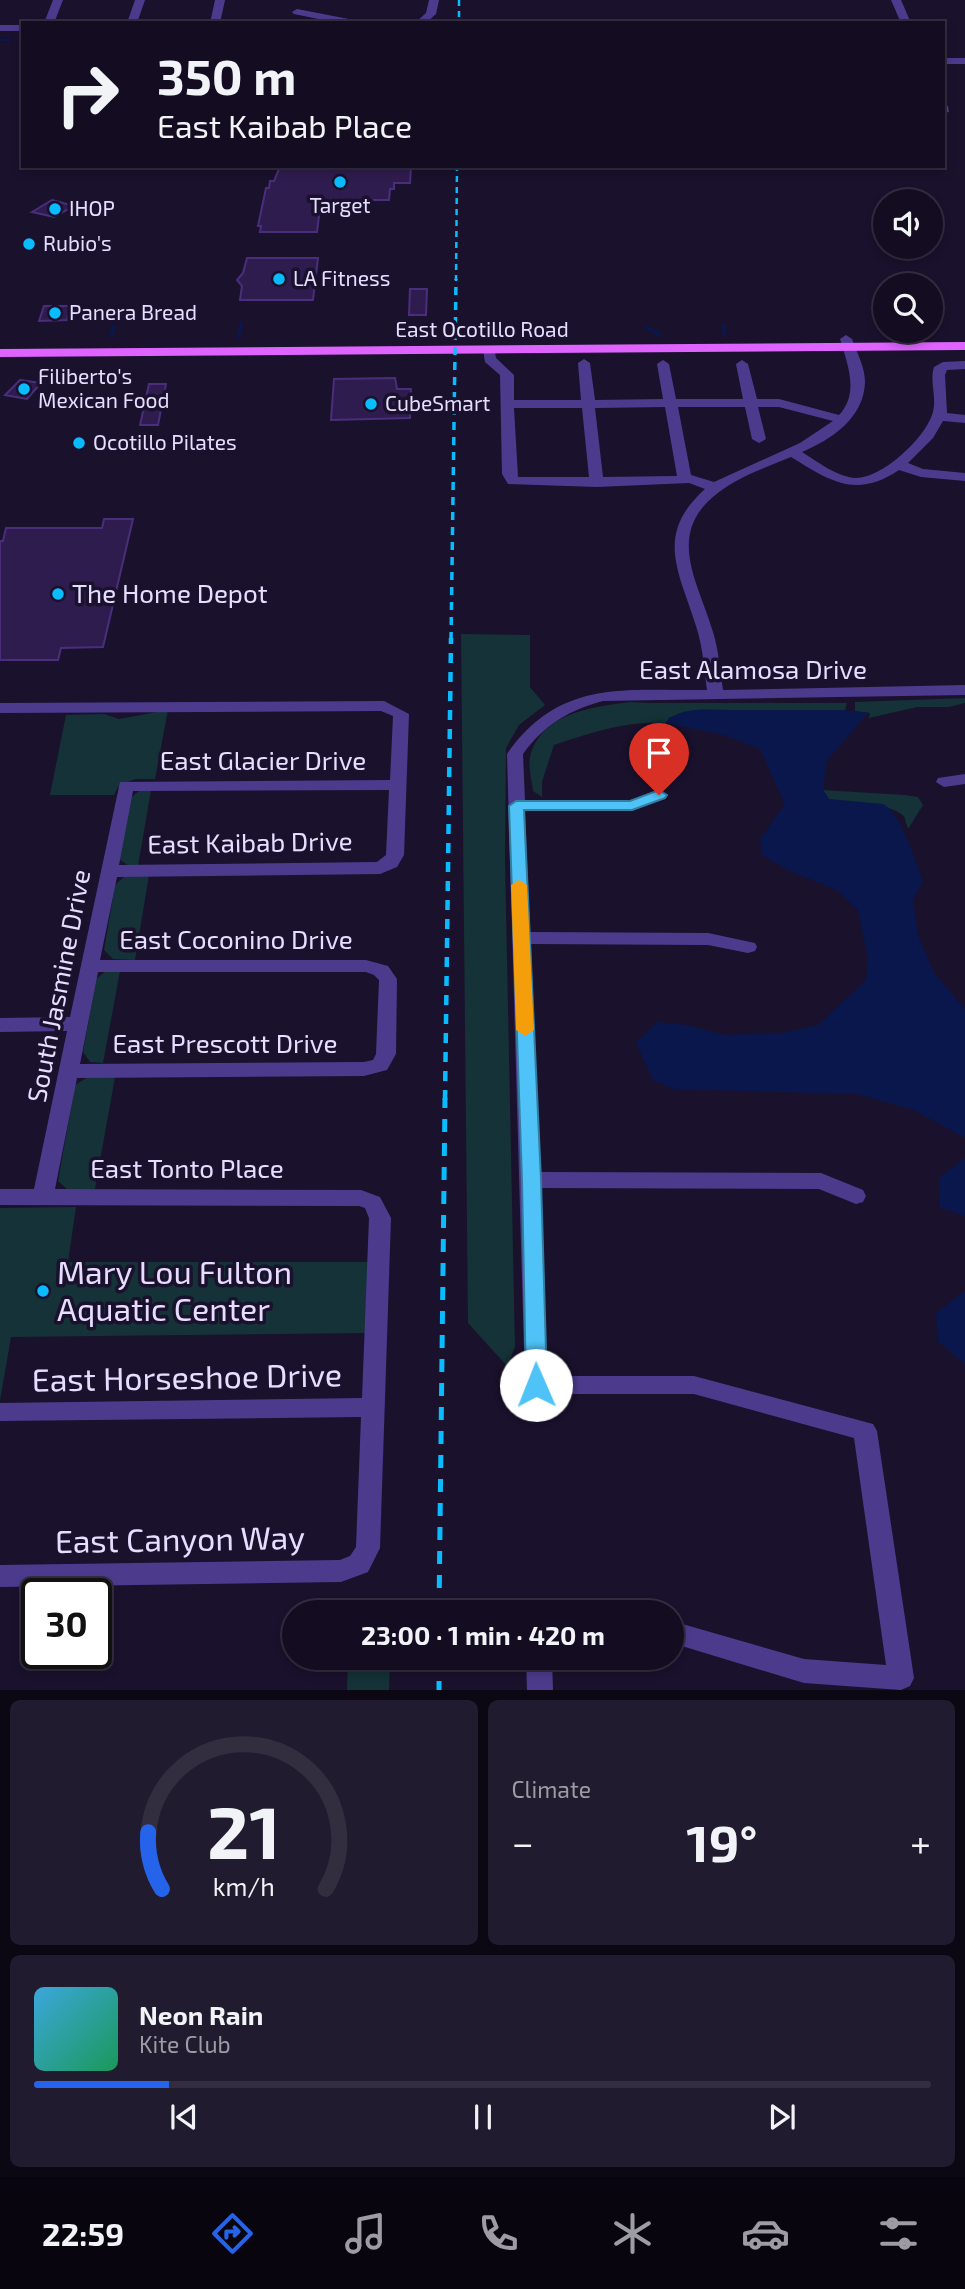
<!DOCTYPE html>
<meta charset="utf-8">
<style>
body{margin:0;font-family:"Exo 2",sans-serif;background:#211b2f;color:#f1f3f6;height:100vh;display:flex;flex-direction:column;font-size:26px;white-space:nowrap}
*{box-sizing:border-box;margin:0}
p{font-size:23px;color:#9d9ca5}
.icon{flex:none;width:38px;height:38px;fill:none;stroke:currentColor;stroke-width:2;stroke-linecap:round;stroke-linejoin:round}
.map{position:relative;height:1690px;overflow:hidden}
.details{display:flex;flex-direction:column;gap:10px;padding:10px;background:#0b0713;flex:1}
.details>*{flex:none}
.hud{position:absolute;left:21px;top:21px;width:924px;height:147px;border-radius:0px;box-shadow:0 4px 10px #0003,0 0 0 2px #332d40;background:#140d22;color:#f1f3f6;overflow:hidden}
.controls{position:absolute;left:873px;top:189px;display:grid;gap:14px}
.controls a{display:grid;place-items:center;width:70px;height:70px;border-radius:50%;background:#140d22;box-shadow:0 4px 10px #0003,0 0 0 2px #332d40;font-size:35px}
.speed{position:absolute;left:21px;top:1578px;display:flex;gap:14px;font-size:35px;font-weight:700;text-align:center}
.speed>*{display:grid;place-content:center;width:91px;height:91px;border-radius:50%;background:#140d22;box-shadow:0 4px 10px #0003,0 0 0 2px #332d40;line-height:1}
.speed .limit{border:4px solid #111;border-radius:10px;background:#fff;color:#111}
.pin{position:absolute;display:grid;place-items:center;width:60px;height:60px;color:#fff;margin:-72px -30px;border-radius:50% 50% 50% 0;rotate:-45deg;box-shadow:0 0 7px #0007}
.pin .icon{rotate:45deg}
.me{position:absolute;width:77px;margin:-38px;rotate:359deg;stroke-linejoin:round;filter:drop-shadow(0 0 5px #0008)}
.turn{display:flex;align-items:center;gap:24px;height:147px;padding:0 21px;font-size:32px}
.turn .icon{width:91px;height:91px;stroke-width:2.5}
.turn b{display:block;font-size:49px;line-height:60px}
.big{font-size:52px;font-weight:700;line-height:1.1}
.details .tile{flex:1;display:flex;flex-direction:column;justify-content:center;gap:10px;min-width:0;padding:0 24px;border-radius:10px;background:#211b2f}
.details .dial{align-items:center;gap:0}
.dial svg{height:182px;overflow:visible;fill:none;stroke:#332d40;stroke-width:7;stroke-linecap:round;text-anchor:middle}
.dial text{fill:#f1f3f6;stroke:none}
.song{display:flex;align-items:center;gap:21px}
.cover{width:84px;height:84px;border-radius:10px;background:linear-gradient(135deg,hsl(200 70% 55%),hsl(150 70% 35%))}
.played{height:7px;border-radius:4px;background:linear-gradient(90deg,#2563eb 15%,#332d40 15%)}
.keys{display:flex;justify-content:space-around;direction:ltr}
.heat{display:flex;justify-content:space-between;align-items:center;font-size:38px;direction:ltr}
.details .tiles{flex:1;display:grid;gap:10px;grid-template-columns:1fr 1fr}
.tile:last-child{grid-column:span 2}
.trip{position:absolute;left:282px;top:1600px;width:402px;height:70px;border-radius:35px;background:#140d22;box-shadow:0 4px 10px #0003,0 0 0 2px #332d40;font-weight:700;line-height:70px;text-align:center}
.tab-bar{display:flex;height:112px;justify-content:space-around;align-items:center;background:#08050e;color:#9d9ca5}
.tab-bar .icon{width:49px;height:49px}
.tab-bar .selected{color:#2563eb}
.tab-bar b{font-size:32px;color:#f1f3f6}
.map>svg:first-child{display:block}
.green{fill:#143237}
.water{fill:#0a174d}
.lines{fill:none;stroke-linecap:round;stroke-linejoin:round}
.stream-far1{stroke:#0a174d;stroke-width:2.5}
.stream{stroke:#0a174d;stroke-width:3.5}
.building{fill:#2f1c4e;stroke:#4a2e7b;stroke-width:2}
.minor{fill:#4c3b8d;fill-rule:evenodd}
.major{fill:#df64ff;fill-rule:evenodd}
.rail-far3{stroke:#09bcff;stroke-width:2.5;stroke-dasharray:6 5;stroke-linecap:butt}
.rail-far2{stroke:#09bcff;stroke-width:3.5;stroke-dasharray:8 7;stroke-linecap:butt}
.rail-far1{stroke:#09bcff;stroke-width:4.5;stroke-dasharray:10 9;stroke-linecap:butt}
.rail{stroke:#09bcff;stroke-width:5;stroke-dasharray:13 11;stroke-linecap:butt}
.route{fill:#4fc3f7;stroke:#337fa1;stroke-width:2}
.slow{fill:#f59e0b}
.poi-dot{fill:#09bcff;stroke:#1a112d;stroke-width:2.5}
.labels{text-anchor:middle;stroke-width:7;stroke-linejoin:round;paint-order:stroke}
.far-poi-label{font-size:21px;fill:#e6ddff;stroke:#1a112d;text-anchor:start}
.far-street-label{font-size:21px;fill:#e6ddff;stroke:#1a112d}
.poi-label{font-size:26px;fill:#e6ddff;stroke:#1a112d;text-anchor:start}
.street-label{font-size:26px;fill:#e6ddff;stroke:#1a112d}
.near-poi-label{font-size:32px;fill:#e6ddff;stroke:#1a112d;text-anchor:start}
.near-street-label{font-size:32px;fill:#e6ddff;stroke:#1a112d}
</style>
<div class="map">
<svg width="965" height="1691" viewBox="0 0 965 1691">
<rect width="100%" height="100%" fill="#1a112d"/>
<g class="green">
<polygon points="461,634 530,635 530,687 545,705 519,725 506,748 505,860 515,1347 507,1366 468,1323"/>
<polygon points="965,698 965,703 949,707 917,707 869,718 870,713 855,711 855,702"/>
<path d="M630,702L651,703H847L845,710H714L670,717L666,723C624,721 594,732 554,745L542,782V797L533,791C532,781 528,767 530,757C541,713 592,707 630,702Z"/>
<polygon points="168,710 155,779 135,779 118,787 114,795 50,795 66,715 104,714 119,719"/>
<polygon points="151,790 138,866 129,866 119,859 129,799 139,791"/>
<path d="M823,790L905,795L918,797L923,805L908,829L904,816C881,799 855,806 829,799Z"/>
<polygon points="126,875 149,875 135,960 113,959 104,950 115,885"/>
<polygon points="120,971 103,1063 90,1062 83,1052 96,979 105,972"/>
<polygon points="88,1077 115,1077 95,1189 67,1189 58,1181 75,1085"/>
<polygon points="76,1207 68,1262 370,1262 368,1333 11,1337 0,1401 0,1208"/>
<polygon points="348,1659 390,1659 389,1690 347,1690"/>
</g>
<g class="water">
<path d="M730,710H845L868,713L827,760L823,790L829,799L883,804C901,813 915,861 923,881L913,900L918,935L934,973L965,1009V1138L914,1110L857,1094L674,1089L653,1080L636,1043L657,1022L687,1025L725,1035L782,1033L818,1025L866,980L868,958L858,910L837,890L790,871L762,855L760,839L785,804L760,749L724,735L666,723C678,706 711,710 730,710Z"/>
<polygon points="965,1158 965,1216 940,1207 939,1178"/>
<polygon points="965,1291 965,1364 938,1341 936,1313"/>
</g>
<g class="lines">
<polyline class="stream-far1" points="0,40 10,40"/>
<g class="stream">
<polyline points="723,325 725,334"/>
<polyline points="646,327 660,335"/>
<polyline points="931,329 933,331"/>
<polyline points="111,336 114,326"/>
<polyline points="239,337 241,324"/>
</g>
</g>
<g class="building">
<polygon points="280,166 411,166 410,183 394,183 394,189 390,189 389,200 321,200 317,232 260,232 261,226 258,226 266,188 269,188 270,181 274,181"/>
<polygon points="52,200 74,206 54,217 32,212"/>
<polygon points="247,258 318,258 313,300 240,300 242,286 237,280 243,273"/>
<polygon points="410,289 427,289 426,315 409,315"/>
<polygon points="44,306 71,306 67,320 39,321"/>
<polygon points="395,378 397,389 411,389 410,418 331,420 334,379"/>
<polygon points="20,380 41,383 27,399 5,395"/>
<polygon points="149,384 166,384 158,425 140,425"/>
<polygon points="104,519 133,519 103,647 61,648 58,660 0,660 0,541 3,541 6,528 102,528"/>
</g>
<g class="lines">
<g class="minor">
<polygon points="53,0 63,0 54,23 44,23"/>
<polygon points="135,0 145,0 137,23 127,23"/>
<polygon points="215,0 225,0 220,23 210,23"/>
<polygon points="429,0 439,0 436,14 426,23 415,23 426,13"/>
<polygon points="891,0 901,0 911,23 901,23"/>
<polygon points="297,9 354,20 359,23 338,23 294,14 292,12"/>
<rect x="0" y="25" width="23" height="6"/>
<rect x="943" y="58" width="22" height="6"/>
<polygon points="943,103 948,106 949,112 943,113"/>
<path d="M846,335L852,339C857,353 865,367 865,382C864,418 832,439 802,452C818,462 837,477 856,478C882,478 924,439 932,415C938,399 929,382 934,367L943,362L965,361V369L947,370L945,375L947,413L965,415V423L943,421L933,438L908,463L923,469L965,473V481L921,477L899,470C856,499 830,481 791,457C767,467 740,476 719,492C664,533 698,581 713,632C719,651 720,671 723,690L965,685V695L603,701C569,710 544,725 523,754L525,801H630L659,790L668,795L665,799L632,811H525L530,932L708,933L755,943L757,947L755,951L748,953L708,945L531,944L539,1172L821,1173L863,1190L866,1196L863,1202L856,1204L819,1189L540,1188L547,1376H694L873,1424L877,1431L914,1678L910,1686L901,1690L804,1683L672,1643V1621L804,1659L886,1665L854,1438L694,1394H536L528,1392L525,1385L507,754C560,678 626,691 707,690C704,669 703,647 696,626C679,571 654,535 705,489L689,483L597,487L508,484L502,474L500,375L485,362L483,350L489,346L494,347L496,358L514,375V400H581L578,363L584,359L590,363L595,400L663,399L657,364L663,360L669,364L676,399H743L736,364L742,360L748,364L757,399H779L839,415C860,393 847,363 840,339ZM665,407L677,476L603,477L595,408ZM678,407H745L752,439L759,443L766,439L758,407H779L833,421L800,443L714,482L691,475ZM514,408H582L589,477H518Z"/>
<path d="M384,701L409,714L404,855L397,867L380,874L117,877L100,960H366L388,966L397,979L396,1054L387,1070L364,1076L77,1078L55,1189L361,1190L380,1197L391,1218L380,1548L368,1572L341,1582L0,1587V1565L340,1560L350,1556L356,1547L361,1417L0,1421V1403L362,1398L369,1218L365,1208L359,1206L0,1205V1189H34L67,1031L0,1032V1018L70,1017L120,782L390,780L393,716L381,711L0,713V703ZM389,790L386,855L377,862L119,865L133,791ZM98,972H366L374,975L379,980L376,1054L373,1060L364,1062L80,1064Z"/>
<polygon points="965,774 965,784 944,787 936,782 938,778"/>
<polygon points="526,1657 552,1657 553,1691 527,1691"/>
</g>
<polygon class="major" points="965,342 965,350 0,357 0,349"/>
<g class="rail-far3">
<polyline points="459,0 459,23"/>
<polyline points="456,281 457,166"/>
</g>
<polyline class="rail-far2" points="451,640 456,279"/>
<polyline class="rail-far1" points="445,1100 451,638"/>
<g class="rail">
<polyline points="439,1612 445,1098"/>
<polyline points="439,1657 439,1691"/>
</g>
</g>
<polygon class="route" points="659,790 667,795 665,798 632,810 524,810 541,1180 547,1385 543,1391 536,1393 529,1391 526,1385 522,1180 509,806 516,801 630,801"/>
<polygon class="slow" points="519,880 527,885 534,1030 525,1036 516,1030 511,885"/>
<g class="poi-dot">
<circle cx="340" cy="182" r="7"/>
<circle cx="55" cy="209" r="7"/>
<circle cx="29" cy="244" r="7"/>
<circle cx="279" cy="279" r="7"/>
<circle cx="55" cy="313" r="7"/>
<circle cx="24" cy="389" r="7"/>
<circle cx="371" cy="404" r="7"/>
<circle cx="79" cy="443" r="7"/>
<circle cx="58" cy="594" r="7"/>
<circle cx="43" cy="1291" r="7"/>
</g>
<g class="labels">
<g class="far-poi-label">
<text x="340" y="213" text-anchor="middle">Target</text>
<text x="69" y="216">IHOP</text>
<text x="43" y="251">Rubio's</text>
<text x="293" y="286">LA Fitness</text>
<text x="69" y="320">Panera Bread</text>
<text x="38" y="384">Filiberto's<tspan x="38" dy="24">Mexican Food</tspan></text>
<text x="385" y="411">CubeSmart</text>
<text x="93" y="450">Ocotillo Pilates</text>
</g>
<g class="far-street-label">
<text x="482" y="337">East Ocotillo Road</text>
</g>
<g class="poi-label">
<text x="72" y="603">The Home Depot</text>
</g>
<g class="street-label">
<text x="753" y="679">East Alamosa Drive</text>
<text x="263" y="770">East Glacier Drive</text>
<text transform="translate(250 843) rotate(-1)" y="9">East Kaibab Drive</text>
<text x="236" y="949">East Coconino Drive</text>
<text transform="translate(59 986) rotate(-79)" y="9">South Jasmine Drive</text>
<text x="225" y="1053">East Prescott Drive</text>
<text x="187" y="1178">East Tonto Place</text>
</g>
<g class="near-poi-label">
<text x="57" y="1284">Mary Lou Fulton<tspan x="57" dy="37">Aquatic Center</tspan></text>
</g>
<g class="near-street-label">
<text transform="translate(187 1378) rotate(-1)" y="11">East Horseshoe Drive</text>
<text transform="translate(180 1540) rotate(-1)" y="11">East Canyon Way</text>
</g>
</g>
</svg>
<div class="controls">
<a><svg class="icon" aria-label="sound" viewBox="0 0 24 24"><path d="M4 9h4l5-4v14l-5-4H4zM17 9q2 3 0 6"/></svg></a>
<a><svg class="icon" aria-label="search" viewBox="0 0 24 24"><circle cx="10" cy="10" r="6"/><path d="M15 15l6 6"/></svg></a>
</div>
<div class="speed"><div class="limit">30</div></div>
<div class="pin" style="left:659px;top:795px;background:#d93025"><svg class="icon" aria-label="arrive" viewBox="0 0 24 24"><path d="M6 21V4h12l-3 4 3 4H6"/></svg></div>
<svg class="me" style="left:536px;top:1385px" viewBox="-20 -20 40 40"><circle r="19" fill="#fff"/><path d="M0-13L10 11 0 6-10 11z" fill="#4fc3f7"/></svg>
<div class="trip">23:00 · 1 min · 420 m</div>
<div class="hud">
<div class="turn"><svg class="icon" aria-label="right" viewBox="0 0 24 24"><path d="M7 20v-9h11M14 6l5 5-5 5"/></svg><div><b>350 m</b>East Kaibab Place</div></div>
</div>
</div>
<section class="details">
<div class="tiles">
<div class="tile dial"><svg viewBox="0 0 100 80">
<path d="M14 69A42 42 0 1 1 86 69"/>
<path d="M14 69A42 42 0 0 1 8 44" stroke="#2563eb"/>
<text x="50" y="56" font-size="32" font-weight="700">21</text>
<text x="50" y="72" font-size="11">km/h</text>
</svg></div>
<div class="tile"><p>Climate</p>
<div class="heat"><a>−</a><b class="big">19°</b><a>+</a></div>
</div>
<div class="tile">
<div class="song"><i class="cover"></i><div><b>Neon Rain</b><p>Kite Club</p></div></div>
<div class="played"></div>
<div class="keys"><svg class="icon" aria-label="previous" viewBox="0 0 24 24"><path d="M18 5L8 12l10 7zM5 5v14"/></svg><svg class="icon" aria-label="pause" viewBox="0 0 24 24"><path d="M8 5v14M16 5v14"/></svg><svg class="icon" aria-label="next" viewBox="0 0 24 24"><path d="M6 5l10 7-10 7zM19 5v14"/></svg></div>
</div>
</div>
</section>
<nav class="tab-bar">
<b>22:59</b>
<svg class="icon selected" aria-label="directions" viewBox="0 0 24 24"><path d="M12 3l9 9-9 9-9-9zM9 14v-3h6M13 9l2 2-2 2"/></svg>
<svg class="icon" aria-label="music" viewBox="0 0 24 24"><path d="M9 18V5l10-2v13"/><circle cx="6" cy="18" r="3"/><circle cx="16" cy="16" r="3"/></svg>
<svg class="icon" aria-label="phone" viewBox="0 0 24 24"><path d="M5 4h4l2 5-3 2q2 4 5 5l2-3 5 2v4C11 20 4 13 5 4z"/></svg>
<svg class="icon" aria-label="climate" viewBox="0 0 24 24"><path d="M12 3v18M4 7l16 10M4 17L20 7"/></svg>
<svg class="icon" aria-label="car" viewBox="0 0 24 24"><path d="M5 17H2v-5l4-1 3-4h7l3 4 3 1v5h-3M9 17h6M6 11h13"/><circle cx="7" cy="17" r="2"/><circle cx="17" cy="17" r="2"/></svg>
<svg class="icon" aria-label="filters" viewBox="0 0 24 24"><path d="M4 7h16M4 17h16"/><circle cx="9" cy="7" r="2"/><circle cx="15" cy="17" r="2"/></svg>
</nav>
